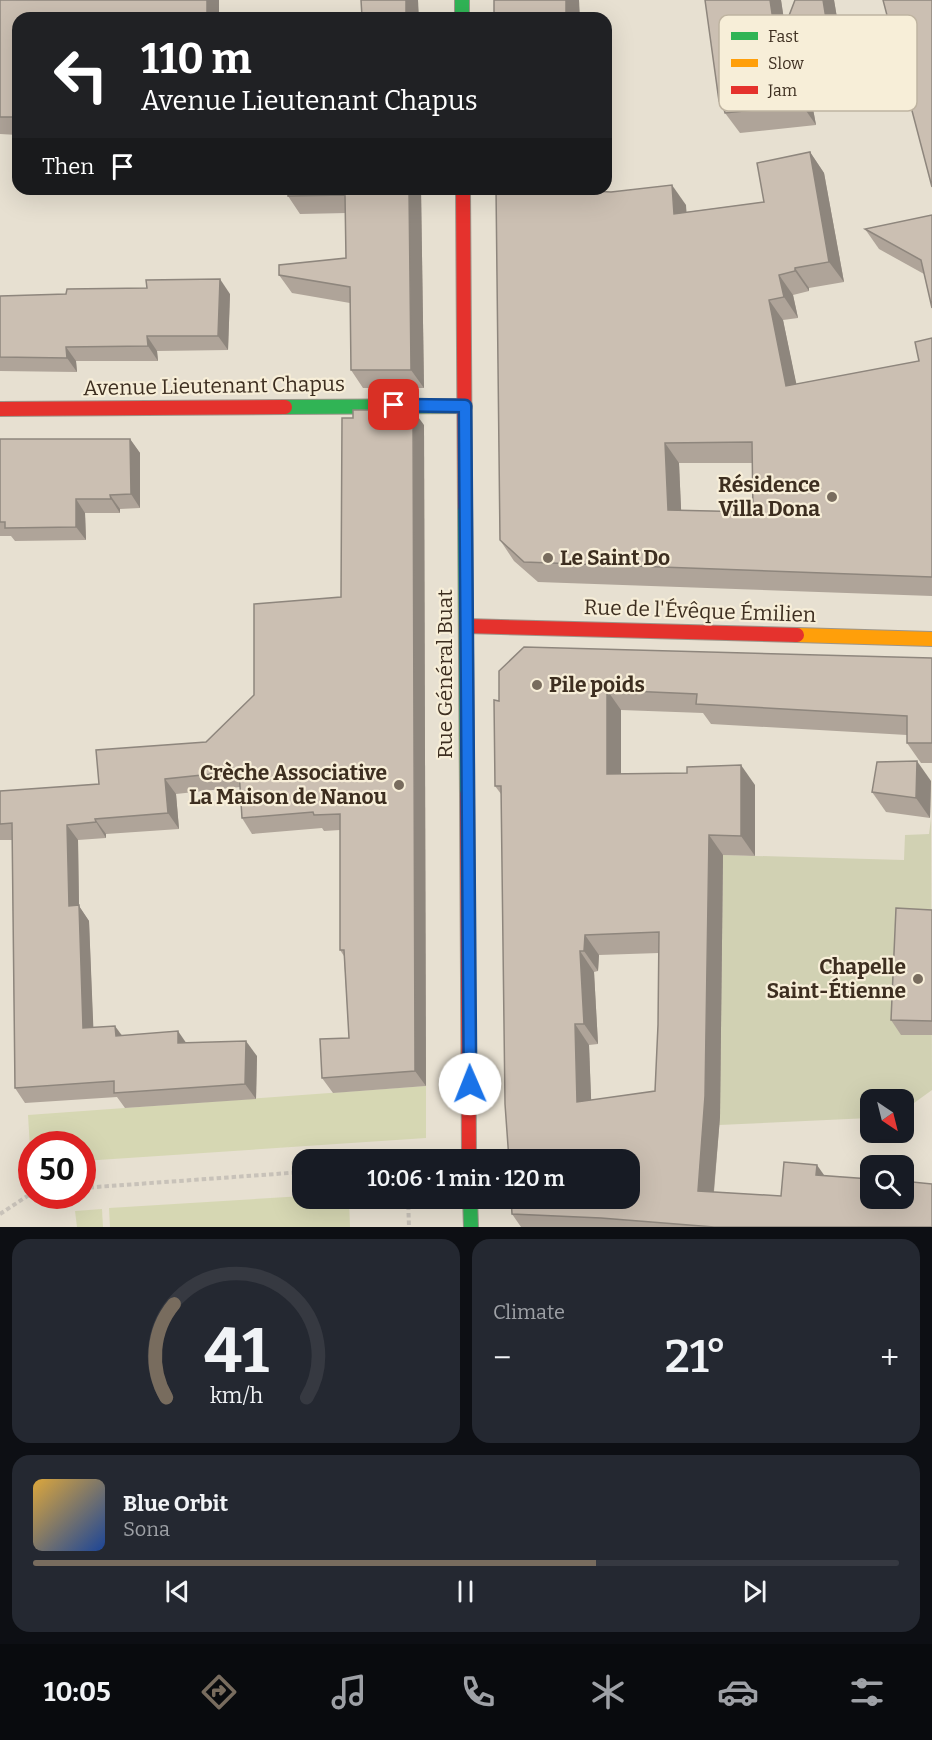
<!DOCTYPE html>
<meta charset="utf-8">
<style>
body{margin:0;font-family:Bitter,serif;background:#242831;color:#f1f3f6;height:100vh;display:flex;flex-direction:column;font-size:22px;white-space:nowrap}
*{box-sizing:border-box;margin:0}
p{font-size:20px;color:#9ea1a6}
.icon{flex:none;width:33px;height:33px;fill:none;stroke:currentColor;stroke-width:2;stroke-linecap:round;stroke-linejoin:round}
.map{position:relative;height:1227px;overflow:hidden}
.panel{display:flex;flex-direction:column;gap:12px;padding:12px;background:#0d0f14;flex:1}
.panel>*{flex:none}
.guide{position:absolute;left:12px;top:12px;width:600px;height:183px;border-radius:18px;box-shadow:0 6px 24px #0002;background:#202124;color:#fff;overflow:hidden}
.needle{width:39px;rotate:145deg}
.tools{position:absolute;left:860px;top:1089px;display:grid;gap:12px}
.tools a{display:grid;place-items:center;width:54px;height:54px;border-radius:12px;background:#171b24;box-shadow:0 6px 24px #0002;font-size:30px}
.speed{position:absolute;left:18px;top:1131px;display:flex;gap:12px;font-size:30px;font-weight:700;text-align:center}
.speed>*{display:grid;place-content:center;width:78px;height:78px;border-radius:50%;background:#171b24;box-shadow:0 6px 24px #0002;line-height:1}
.speed .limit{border:9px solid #d22;background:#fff;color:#111}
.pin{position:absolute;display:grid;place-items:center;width:51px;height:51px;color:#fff;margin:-26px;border-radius:12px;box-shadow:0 3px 9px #0006}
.me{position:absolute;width:66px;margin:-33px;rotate:359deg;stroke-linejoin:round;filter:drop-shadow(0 0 4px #0008)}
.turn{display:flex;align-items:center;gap:21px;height:126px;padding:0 30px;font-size:27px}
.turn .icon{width:78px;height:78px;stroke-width:2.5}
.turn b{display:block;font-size:42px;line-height:51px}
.then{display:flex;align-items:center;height:57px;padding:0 30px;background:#0003;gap:12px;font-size:22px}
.big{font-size:45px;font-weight:600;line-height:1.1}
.panel .tile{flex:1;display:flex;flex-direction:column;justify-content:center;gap:9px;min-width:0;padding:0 21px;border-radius:18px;background:#242831}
.panel .dial{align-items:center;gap:0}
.dial svg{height:156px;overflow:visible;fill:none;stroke:#363941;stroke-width:7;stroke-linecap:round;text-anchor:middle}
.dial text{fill:#f1f3f6;stroke:none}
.song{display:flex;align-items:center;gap:18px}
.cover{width:72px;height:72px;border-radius:9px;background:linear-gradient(135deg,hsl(40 70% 55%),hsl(220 70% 35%))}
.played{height:6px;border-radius:3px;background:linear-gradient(90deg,#786c5e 65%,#363941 65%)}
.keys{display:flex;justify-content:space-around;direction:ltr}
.heat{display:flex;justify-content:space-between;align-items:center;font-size:33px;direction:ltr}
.panel .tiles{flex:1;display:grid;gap:12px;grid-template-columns:1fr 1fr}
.tile:last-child{grid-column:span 2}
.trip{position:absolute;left:292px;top:1149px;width:348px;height:60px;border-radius:18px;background:#171b24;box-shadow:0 6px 24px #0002;font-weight:600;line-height:60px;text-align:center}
.tab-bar{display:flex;height:96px;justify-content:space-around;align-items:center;background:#090b0e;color:#9ea1a6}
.tab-bar .icon{width:42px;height:42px}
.tab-bar .current{color:#786c5e}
.tab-bar b{font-size:27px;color:#f1f3f6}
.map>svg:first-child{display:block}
.green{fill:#d6d7b3}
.cemetery{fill:#d1d1b3}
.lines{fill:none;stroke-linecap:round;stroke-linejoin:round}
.fast-casing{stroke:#9c958a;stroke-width:16}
.slow-casing{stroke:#9c958a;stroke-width:16}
.jam-casing{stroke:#9c958a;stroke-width:16}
.path{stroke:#c8c2b9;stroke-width:4;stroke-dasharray:4.5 3;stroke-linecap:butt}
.fast{stroke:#30b455;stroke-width:14}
.slow{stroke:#ff9f0a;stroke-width:14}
.jam{stroke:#e5322d;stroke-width:14}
.wall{fill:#afa499;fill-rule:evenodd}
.shaded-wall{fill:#8e867d}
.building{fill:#cbbfb2;stroke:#8e867d;stroke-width:1.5;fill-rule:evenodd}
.route-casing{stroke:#114b97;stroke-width:15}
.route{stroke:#1a73e8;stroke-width:10}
.poi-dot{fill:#786c5e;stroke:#f7eed8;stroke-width:2}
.labels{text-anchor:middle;stroke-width:4.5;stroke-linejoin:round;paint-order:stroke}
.street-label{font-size:21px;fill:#3d2e20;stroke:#f7eed8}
.poi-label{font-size:21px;font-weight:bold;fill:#3d2e20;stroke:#f7eed8;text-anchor:end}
.key{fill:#f7eed8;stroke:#bfb4a1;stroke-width:1.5}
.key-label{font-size:16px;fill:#3d2e20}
</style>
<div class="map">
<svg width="932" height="1227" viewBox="0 0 932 1227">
<rect width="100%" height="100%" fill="#e7e0d1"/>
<g class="green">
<polygon points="426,1086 426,1138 83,1161 82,1144 32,1144 31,1165 28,1115"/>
<polygon points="303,1196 303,1198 349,1199 350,1227 110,1227 109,1208"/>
<polygon points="102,1209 103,1227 77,1227 75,1211"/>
</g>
<polygon class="cemetery" points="931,819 932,1090 903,1111 903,1100 870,1100 870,1118 719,1125 723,855 904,860 905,835 929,834"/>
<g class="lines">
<g class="fast-casing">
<g id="fast">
<polyline points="462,0 462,18"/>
<polyline points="285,407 465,406"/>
<polyline points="465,506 467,794"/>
<polyline points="470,1198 471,1227"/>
</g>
</g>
<g class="slow-casing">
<polyline id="slow" points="797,635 932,639"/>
</g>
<g class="jam-casing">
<g id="jam">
<polyline points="463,189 465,506"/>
<polyline points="0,409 285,407"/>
<polyline points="466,626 797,635"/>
<polyline points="467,794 469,1160"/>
</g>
</g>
<g class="path">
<polyline points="82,1188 303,1172"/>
<polyline points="408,1198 409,1227"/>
<polyline points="0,1214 32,1193"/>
</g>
<use href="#fast" class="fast"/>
<use href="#slow" class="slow"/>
<use href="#jam" class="jam"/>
</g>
<g class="wall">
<polygon points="0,0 219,0 219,18 18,18 18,135 0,134"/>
<polygon points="705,0 781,0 785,26 834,0 845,65 826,68 832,107 813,109 816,125 740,133 725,113 724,109 719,101"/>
<path d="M810,152L824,173L844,282L809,288V291L793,295L798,318L783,320L796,384L919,361L932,338V596L538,582L514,561L500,540L496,189H589V191L686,205V212L764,202ZM679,463H752L753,512L681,510Z"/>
<polygon points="288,189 421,189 424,388 363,388 351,370 350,303 292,293 279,275 346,258 346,213 300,214 288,196"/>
<polygon points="932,215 924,274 879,249 865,229"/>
<polygon points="230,294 228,350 157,351 158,361 76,361 77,372 0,371 0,296"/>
<polygon points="424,425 426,1086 333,1093 322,1078 349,1038 344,956 340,950 340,830 324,831 322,828 252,834 242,818 240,787 176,794 179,829 106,834 106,838 78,840 79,906 89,921 93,1028 122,1035 186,1043 257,1056 256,1099 125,1108 117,1097 25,1103 15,1088 12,840 0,840 0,791 99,784 206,742 254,695 341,597"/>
<polygon points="0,439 130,439 140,453 140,508 120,509 120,513 85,513 86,540 15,541 11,536 0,536"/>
<path d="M932,658V763H921L907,743V735L711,724L703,713L621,710V774L755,785V856L723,855L720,1117L714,1192L781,1196L824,1176L932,1227H521L512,1214L509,1160L501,794L495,786L499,701ZM659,953L658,1025L655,1091L591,1100L589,1045L598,1044L594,972L598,971L599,955Z"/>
<polygon points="931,781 930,818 886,812 872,792"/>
<polygon points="932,910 932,1035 901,1035 891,1020"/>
</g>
<g class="shaded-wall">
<rect x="207" y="0" width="12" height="18"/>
<polygon points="406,0 418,0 419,18 406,18"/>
<polygon points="566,0 579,0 580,18 566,18"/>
<polygon points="770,0 781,0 791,67 777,47"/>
<polygon points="823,0 834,0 845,65 830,44"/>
<polygon points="812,48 826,68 832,107 818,86"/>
<polygon points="15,66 18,70 18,125 13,117"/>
<polygon points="799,89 813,109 816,125 802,105"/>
<polygon points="810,152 824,173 844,282 829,262"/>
<polygon points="672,185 686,205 688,234 674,214"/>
<polygon points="409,189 421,189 424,388 411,370"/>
<polygon points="575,189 589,189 589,211 575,190"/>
<polygon points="795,268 809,288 809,291 795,271"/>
<polygon points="779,275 793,295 798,318 784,297"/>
<polygon points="220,279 230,294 228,350 218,336"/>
<polygon points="769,300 783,320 801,406 786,386"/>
<polygon points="147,336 157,351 158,361 148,346"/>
<polygon points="66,347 76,361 77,372 67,358"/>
<polygon points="413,410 424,425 426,1086 415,1071"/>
<polygon points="130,439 140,453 140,508 131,494"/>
<polygon points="665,443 679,463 682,530 668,510"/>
<polygon points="110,495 120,509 120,513 111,499"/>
<polygon points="76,499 85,513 86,540 76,527"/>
<polygon points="607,690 621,710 621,794 607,774"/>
<polygon points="917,761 931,781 930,818 916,798"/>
<polygon points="741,765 755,785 755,856 741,836"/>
<polygon points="165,779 176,794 179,829 168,813"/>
<polygon points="95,819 106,834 106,838 96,822"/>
<polygon points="67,825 78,840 79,906 89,921 94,1043 83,1028 69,906"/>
<polygon points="709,835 723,855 720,1117 712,1211 698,1191"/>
<polygon points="585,935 599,955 598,971 584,951"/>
<polygon points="580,951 594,972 598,1044 584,1024"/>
<polygon points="575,1024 589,1045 592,1122 577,1102"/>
<polygon points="115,1026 126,1041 116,1036"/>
<polygon points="178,1031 189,1047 178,1043"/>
<polygon points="246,1041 257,1056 256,1099 245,1084"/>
<polygon points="817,1165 831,1185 816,1175"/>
</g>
<g class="building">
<polygon points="0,0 207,0 207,18 18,18 18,66 15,66 13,117 0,117"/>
<polygon points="361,0 406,0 406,18 301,18 362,17"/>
<rect x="494" y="0" width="72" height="18"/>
<polygon points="705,0 770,0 777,47 795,0 823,0 830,44 812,48 818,86 799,89 802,105 725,113 722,101 719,101"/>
<polygon points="883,0 932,0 932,187"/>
<path d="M810,152L829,262L795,268V271L779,275L784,297L769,300L786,386L919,361L915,342L932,338V577L524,562L500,540L496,189H575V190L611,192L672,185L674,214L764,202L757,163ZM752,442L753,512L668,510L665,443Z"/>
<polygon points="288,189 409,189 411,370 351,370 350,287 279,275 279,265 346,258 345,195 288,196"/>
<polygon points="932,215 932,308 921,260 865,229"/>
<polygon points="220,279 218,336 147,336 148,346 66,347 67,358 0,357 0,296 66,294 67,289 147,288 146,280"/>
<polygon points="353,410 413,410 415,1071 322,1078 320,1039 349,1038 344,950 340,950 340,814 314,815 313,812 242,818 239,771 165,779 168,813 95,819 96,822 67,825 69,906 79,905 83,1028 115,1026 116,1036 178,1031 178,1043 246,1041 245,1084 114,1093 114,1081 15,1088 12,823 0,824 0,791 99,784 96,750 206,742 254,695 254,604 341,597 342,418 353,418"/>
<polygon points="0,439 130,439 131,494 110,495 111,499 76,499 76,527 5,528 5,522 0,522"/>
<path d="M524,647L932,658V743H907V716L696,704L697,694L607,690V774L687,773V767L741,765V836L709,835L705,1096L698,1191L781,1196L784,1162L817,1165L816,1175L870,1179V1198H903V1181L932,1184V1227H714L601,1218L512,1214L511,1198H630V1160H509L505,1104L501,786H495L494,700L499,701V671ZM659,932L658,1025L655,1091L577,1102L575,1024H584L580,951H584L585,935Z"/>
<polygon points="917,761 916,798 872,792 877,762"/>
<polygon points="896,908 932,910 932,1021 891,1020"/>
</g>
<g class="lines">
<g class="route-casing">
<polyline id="route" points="394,405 465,406 470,1084"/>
</g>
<use href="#route" class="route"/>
</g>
<g class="poi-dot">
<circle cx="832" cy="497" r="6"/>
<circle cx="548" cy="558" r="6"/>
<circle cx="537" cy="685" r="6"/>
<circle cx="399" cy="785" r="6"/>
<circle cx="918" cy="979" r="6"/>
</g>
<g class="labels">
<g class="street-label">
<text transform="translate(214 386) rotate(-1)" y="7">Avenue Lieutenant Chapus</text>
<text transform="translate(700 611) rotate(2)" y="7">Rue de l'Évêque Émilien</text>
<text transform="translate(445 674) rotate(-90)" y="7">Rue Général Buat</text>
</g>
<g class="poi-label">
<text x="820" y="492">Résidence<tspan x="820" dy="24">Villa Dona</tspan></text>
<text x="560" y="565" text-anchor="start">Le Saint Do</text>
<text x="549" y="692" text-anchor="start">Pile poids</text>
<text x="387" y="780">Crèche Associative<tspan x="387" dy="24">La Maison de Nanou</tspan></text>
<text x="906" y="974">Chapelle<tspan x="906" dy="24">Saint-Étienne</tspan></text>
</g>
</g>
<rect x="719" y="15" width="198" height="96" rx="9" class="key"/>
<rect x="731" y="32" width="27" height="8" fill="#30b455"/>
<rect x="731" y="59" width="27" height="8" fill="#ff9f0a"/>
<rect x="731" y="86" width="27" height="8" fill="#e5322d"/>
<g class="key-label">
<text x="768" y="42">Fast</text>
<text x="768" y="69">Slow</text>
<text x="768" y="96">Jam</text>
</g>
</svg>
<div class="tools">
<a><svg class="needle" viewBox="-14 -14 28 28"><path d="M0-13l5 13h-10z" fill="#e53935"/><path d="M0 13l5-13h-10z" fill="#9ea1a6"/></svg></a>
<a><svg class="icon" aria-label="search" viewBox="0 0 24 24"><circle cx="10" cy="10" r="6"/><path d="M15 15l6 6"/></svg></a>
</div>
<div class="speed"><div class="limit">50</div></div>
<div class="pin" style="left:394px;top:405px;background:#d93025"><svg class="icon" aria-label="arrive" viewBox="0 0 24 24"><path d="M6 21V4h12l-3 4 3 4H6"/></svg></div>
<svg class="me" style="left:470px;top:1084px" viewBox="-20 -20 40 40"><circle r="19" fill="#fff"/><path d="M0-13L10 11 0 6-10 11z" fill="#1a73e8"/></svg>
<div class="trip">10:06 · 1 min · 120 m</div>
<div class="guide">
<div class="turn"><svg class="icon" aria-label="left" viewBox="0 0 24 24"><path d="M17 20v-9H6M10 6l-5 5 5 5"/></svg><div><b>110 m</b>Avenue Lieutenant Chapus</div></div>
<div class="then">Then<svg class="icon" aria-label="arrive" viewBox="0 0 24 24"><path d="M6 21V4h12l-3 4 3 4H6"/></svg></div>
</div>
</div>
<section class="panel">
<div class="tiles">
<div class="tile dial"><svg viewBox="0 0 100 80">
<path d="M14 69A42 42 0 1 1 86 69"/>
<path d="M14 69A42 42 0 0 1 18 21" stroke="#786c5e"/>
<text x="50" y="56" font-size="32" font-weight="700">41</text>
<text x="50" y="72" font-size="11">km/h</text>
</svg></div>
<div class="tile"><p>Climate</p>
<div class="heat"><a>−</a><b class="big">21°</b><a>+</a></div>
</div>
<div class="tile">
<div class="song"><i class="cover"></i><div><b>Blue Orbit</b><p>Sona</p></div></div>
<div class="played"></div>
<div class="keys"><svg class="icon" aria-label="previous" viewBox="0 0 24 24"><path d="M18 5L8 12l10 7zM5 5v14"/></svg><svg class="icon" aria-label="pause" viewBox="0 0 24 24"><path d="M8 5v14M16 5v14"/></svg><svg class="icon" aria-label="next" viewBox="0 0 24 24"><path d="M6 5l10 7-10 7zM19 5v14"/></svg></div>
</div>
</div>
</section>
<nav class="tab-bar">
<b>10:05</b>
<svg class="icon current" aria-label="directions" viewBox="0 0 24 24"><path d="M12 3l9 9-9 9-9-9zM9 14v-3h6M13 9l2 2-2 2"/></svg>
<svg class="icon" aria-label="music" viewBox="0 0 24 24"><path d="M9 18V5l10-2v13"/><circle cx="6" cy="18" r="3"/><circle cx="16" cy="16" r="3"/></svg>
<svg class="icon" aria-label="phone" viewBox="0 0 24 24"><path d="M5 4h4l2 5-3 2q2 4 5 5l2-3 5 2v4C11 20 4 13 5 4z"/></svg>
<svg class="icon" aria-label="climate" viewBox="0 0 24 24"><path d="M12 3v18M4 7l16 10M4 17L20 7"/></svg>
<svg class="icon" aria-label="car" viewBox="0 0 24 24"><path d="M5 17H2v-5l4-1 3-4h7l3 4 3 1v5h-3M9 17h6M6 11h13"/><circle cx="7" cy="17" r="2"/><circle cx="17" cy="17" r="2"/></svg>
<svg class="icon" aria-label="filters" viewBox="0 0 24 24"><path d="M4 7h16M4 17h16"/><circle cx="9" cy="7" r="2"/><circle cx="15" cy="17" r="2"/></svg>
</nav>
